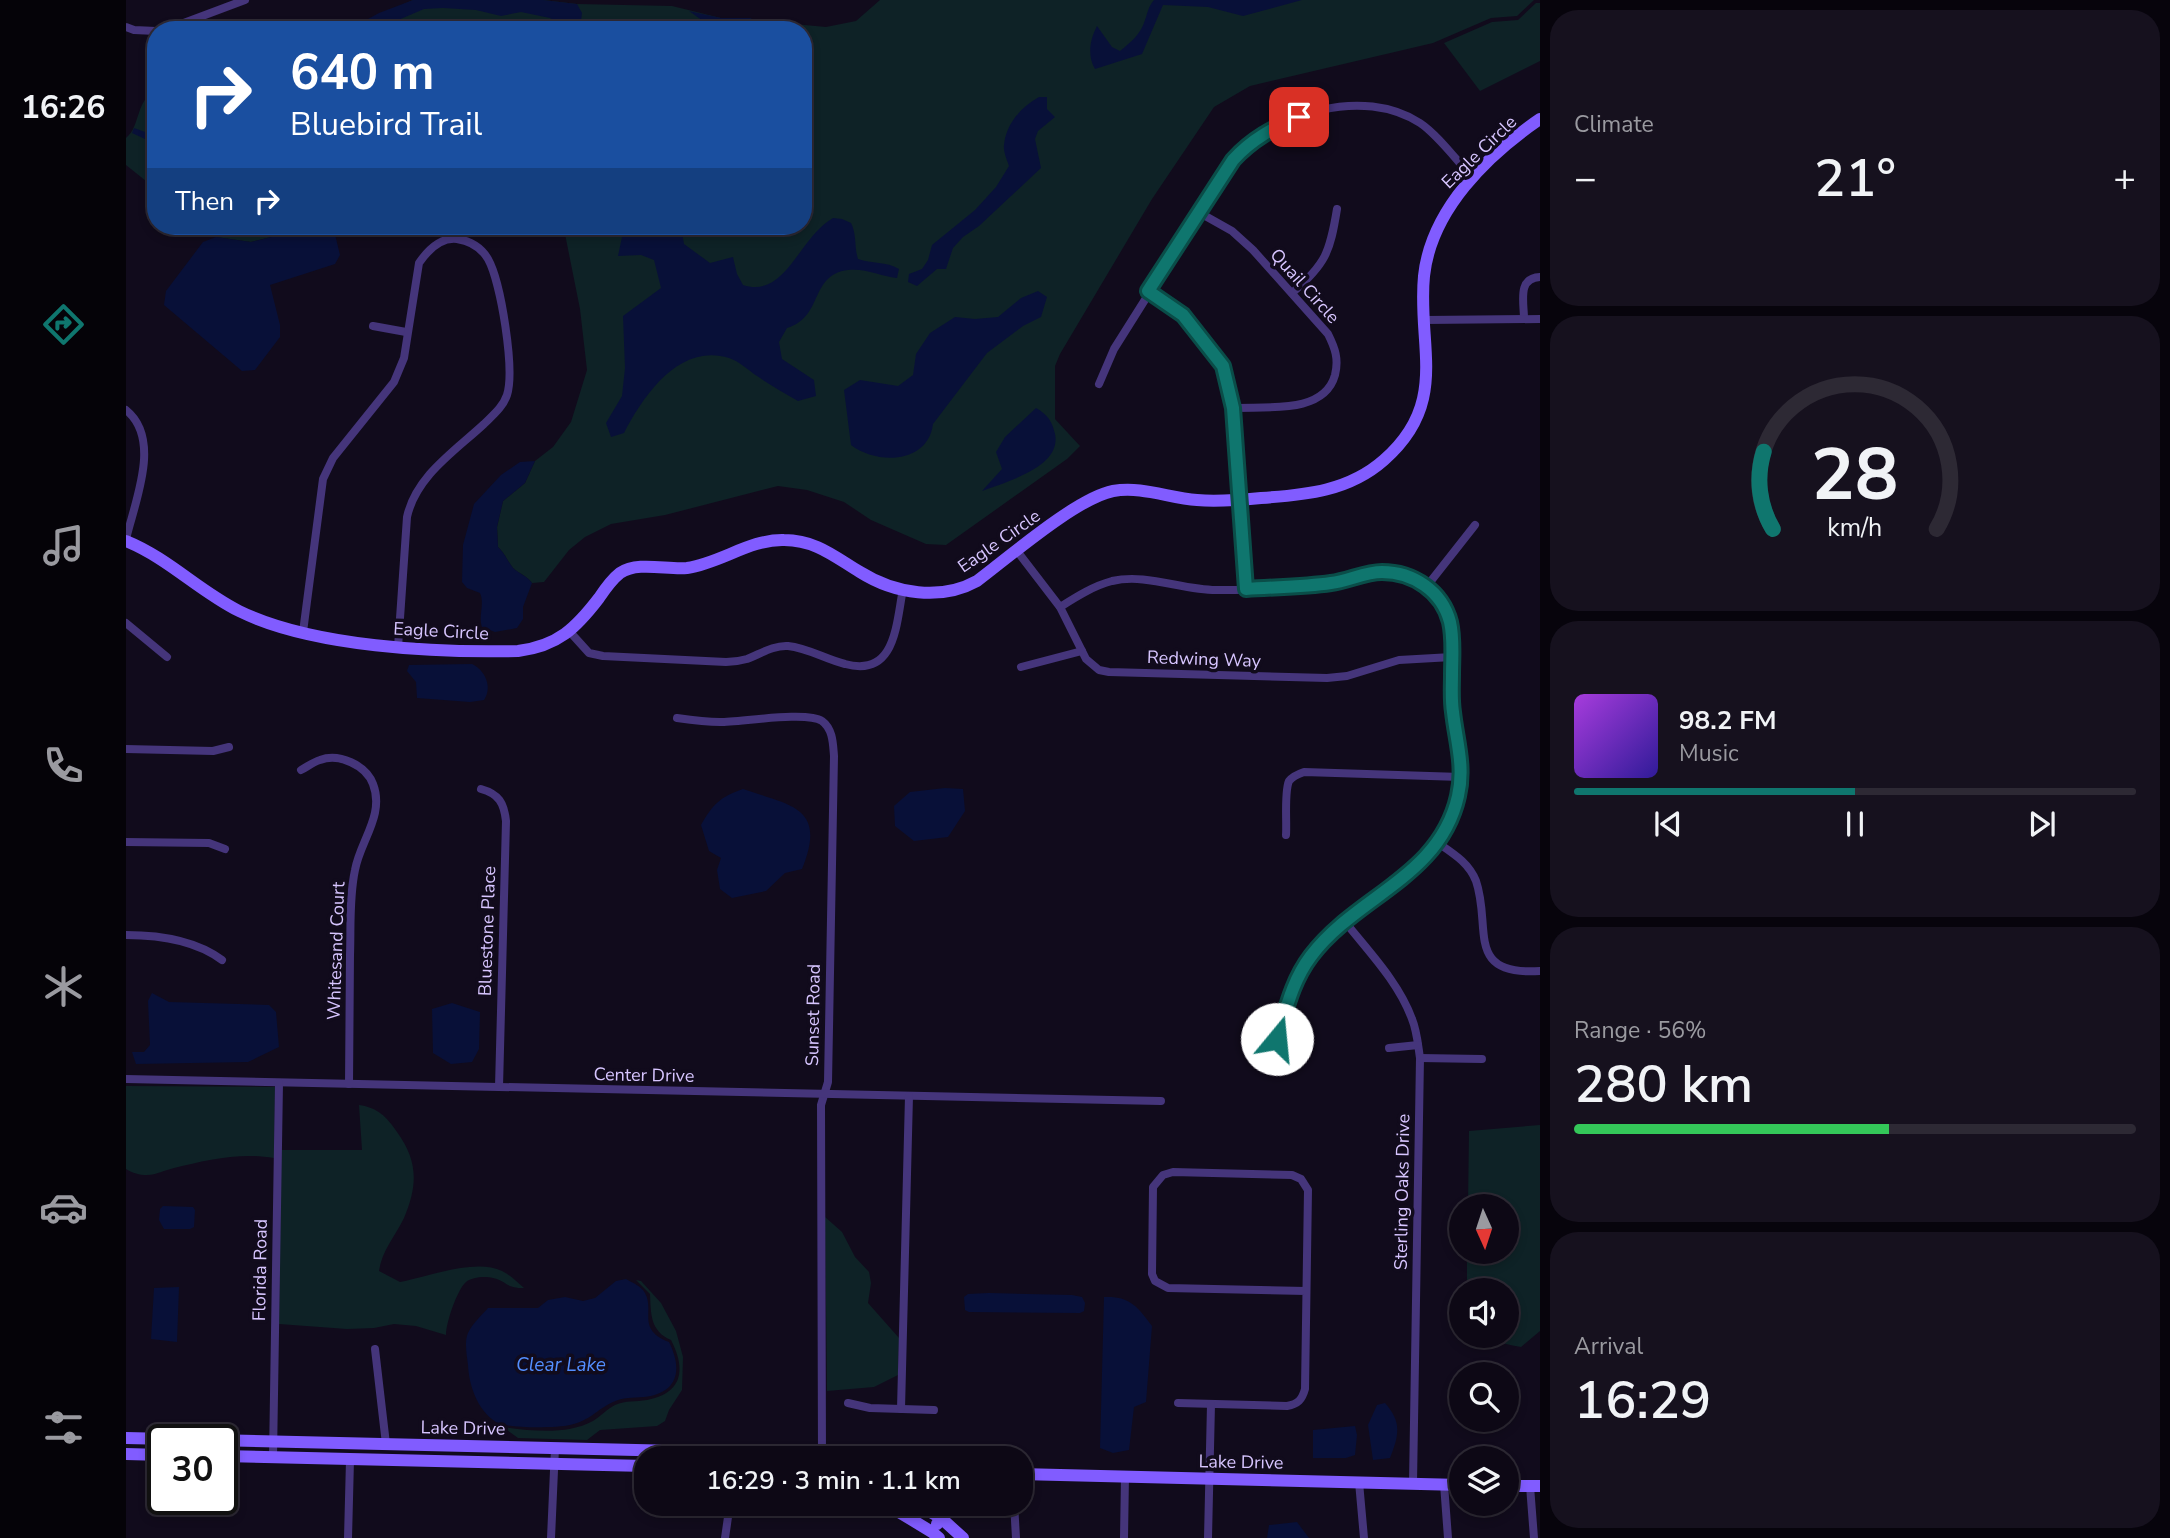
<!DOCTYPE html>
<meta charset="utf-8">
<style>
body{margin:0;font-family:"Nunito Sans",sans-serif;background:#16111e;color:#f1f3f6;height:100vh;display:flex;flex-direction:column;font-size:26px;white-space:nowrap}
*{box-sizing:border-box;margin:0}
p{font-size:23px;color:#9a9aa0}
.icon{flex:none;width:38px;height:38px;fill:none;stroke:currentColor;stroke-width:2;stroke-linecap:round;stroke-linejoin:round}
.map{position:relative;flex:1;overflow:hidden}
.drawer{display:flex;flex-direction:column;gap:10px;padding:10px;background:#07040c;width:630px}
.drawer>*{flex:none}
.banner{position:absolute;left:21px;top:21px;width:665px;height:214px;border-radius:28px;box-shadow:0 4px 10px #0003,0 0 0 2px #2d2934;background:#1a4fa0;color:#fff;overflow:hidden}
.needle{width:46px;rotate:177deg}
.buttons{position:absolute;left:1323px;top:1194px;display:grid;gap:14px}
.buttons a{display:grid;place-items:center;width:70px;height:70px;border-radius:50%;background:#0d0815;box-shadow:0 4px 10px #0003,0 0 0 2px #2d2934;font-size:35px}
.speed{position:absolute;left:21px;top:1424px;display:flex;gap:14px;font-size:35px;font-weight:700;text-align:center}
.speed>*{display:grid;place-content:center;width:91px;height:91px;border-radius:50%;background:#0d0815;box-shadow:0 4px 10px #0003,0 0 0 2px #2d2934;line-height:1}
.speed .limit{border:4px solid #111;border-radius:10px;background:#fff;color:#111}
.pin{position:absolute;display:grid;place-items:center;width:60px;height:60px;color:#fff;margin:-30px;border-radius:14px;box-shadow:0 4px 10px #0006}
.me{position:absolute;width:77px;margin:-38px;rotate:17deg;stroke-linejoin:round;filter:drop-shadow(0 0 5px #0008)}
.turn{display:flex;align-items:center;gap:24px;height:147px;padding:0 28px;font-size:32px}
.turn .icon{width:91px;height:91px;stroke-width:2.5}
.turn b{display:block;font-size:49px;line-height:60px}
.then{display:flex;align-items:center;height:66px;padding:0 28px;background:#0003;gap:14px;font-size:26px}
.big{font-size:52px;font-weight:600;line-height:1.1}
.drawer .tile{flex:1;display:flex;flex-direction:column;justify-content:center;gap:10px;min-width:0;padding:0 24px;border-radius:28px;background:#16111e}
.drawer .dial{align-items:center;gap:0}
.dial svg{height:182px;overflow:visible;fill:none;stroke:#2d2934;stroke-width:7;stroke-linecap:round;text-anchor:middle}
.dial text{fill:#f1f3f6;stroke:none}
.song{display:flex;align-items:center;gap:21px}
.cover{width:84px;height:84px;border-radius:10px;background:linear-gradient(135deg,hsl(280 70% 55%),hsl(250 70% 35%))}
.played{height:7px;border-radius:4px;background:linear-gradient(90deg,#0f766e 50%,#2d2934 50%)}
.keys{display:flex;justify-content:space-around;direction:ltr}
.heat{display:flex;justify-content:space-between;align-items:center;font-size:38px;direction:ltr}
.charge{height:10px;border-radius:5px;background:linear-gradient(90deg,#34c759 56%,#2d2934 0)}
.trip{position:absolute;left:508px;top:1446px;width:399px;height:70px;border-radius:28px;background:#0d0815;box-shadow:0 4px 10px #0003,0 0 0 2px #2d2934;font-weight:600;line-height:70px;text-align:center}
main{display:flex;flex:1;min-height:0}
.menu{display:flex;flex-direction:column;width:126px;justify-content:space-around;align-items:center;background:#050308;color:#9a9aa0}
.menu .icon{width:49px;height:49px}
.menu .active{color:#0f766e}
.menu b{font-size:32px;color:#f1f3f6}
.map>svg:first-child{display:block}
.green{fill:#0e2226}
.water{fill:#081038}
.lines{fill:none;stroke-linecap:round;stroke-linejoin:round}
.street{stroke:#45357b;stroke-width:8}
.secondary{stroke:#815cff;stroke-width:12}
.route-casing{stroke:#0a4d48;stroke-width:18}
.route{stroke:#0f766e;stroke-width:12}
.labels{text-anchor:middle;stroke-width:7;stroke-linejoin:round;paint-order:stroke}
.street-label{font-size:18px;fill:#d7c5ff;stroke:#110b1c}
.water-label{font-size:19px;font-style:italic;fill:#538eff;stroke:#110b1c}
</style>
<main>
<nav class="menu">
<b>16:26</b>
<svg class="icon active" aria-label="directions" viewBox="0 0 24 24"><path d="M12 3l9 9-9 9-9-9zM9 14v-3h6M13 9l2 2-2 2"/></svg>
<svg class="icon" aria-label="music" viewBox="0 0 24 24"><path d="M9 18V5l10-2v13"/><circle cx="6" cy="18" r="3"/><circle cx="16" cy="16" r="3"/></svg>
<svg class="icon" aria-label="phone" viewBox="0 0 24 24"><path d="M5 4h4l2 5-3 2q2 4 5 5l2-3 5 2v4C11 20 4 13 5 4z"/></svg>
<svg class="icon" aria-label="climate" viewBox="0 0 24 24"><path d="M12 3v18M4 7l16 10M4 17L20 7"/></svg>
<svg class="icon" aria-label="car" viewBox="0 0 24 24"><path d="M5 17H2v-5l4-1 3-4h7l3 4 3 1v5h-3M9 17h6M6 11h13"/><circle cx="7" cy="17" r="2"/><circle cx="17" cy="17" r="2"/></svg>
<svg class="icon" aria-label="filters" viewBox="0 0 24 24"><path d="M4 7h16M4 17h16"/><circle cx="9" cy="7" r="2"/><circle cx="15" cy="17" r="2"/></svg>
</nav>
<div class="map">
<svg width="1414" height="1538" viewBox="0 0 1414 1538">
<rect width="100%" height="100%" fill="#110b1c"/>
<g class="green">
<path d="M287,0H417L451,4L546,6L595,18H624L636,24L657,23L700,27L730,21L754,0H1408L1391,16L1365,18L1307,43L1124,86L1088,107L1026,199L934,354L929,366V419L954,446L941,459L820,545L800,544L745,520L718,502L681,490L652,486L539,515L485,524L459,537L443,550L418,582L406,583C399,574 393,574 387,568C382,562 380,555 372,547L371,527L377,501L399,483L409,461L427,447L445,422L461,370L454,309L439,234L430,226H677V30H219Z"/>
<polygon points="1410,3 1414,3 1414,61 1354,91 1318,43 1366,22 1392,20"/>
<path d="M30,91V189L0,165V138C15,126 9,100 30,91Z"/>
<polygon points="76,226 190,226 125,242 90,237"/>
<polygon points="207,226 243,226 233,232 209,235"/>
<path d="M0,1086L149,1087L148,1158C115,1152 80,1160 48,1168C39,1170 30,1175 21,1175C13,1175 7,1173 0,1169Z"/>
<path d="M233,1105C252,1108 260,1116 271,1132C292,1161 292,1185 278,1218C269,1237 256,1250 253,1271L274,1282C302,1277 349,1258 376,1271C384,1275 391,1282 398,1288C379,1288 381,1281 367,1278C359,1276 346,1277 340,1282C331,1290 320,1323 320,1335L290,1326L268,1324L248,1328L221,1329L153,1324L155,1150H236Z"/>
<path d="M1414,1125V1331L1395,1347C1376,1344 1360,1338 1340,1337V1335H1381V1290H1341V1251H1381V1206H1342L1343,1131Z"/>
<polygon points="699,1217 716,1232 729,1257 743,1272 745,1283 742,1303 773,1338 772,1375 748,1387 701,1391"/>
<path d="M510,1280L515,1281L535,1303L550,1331L557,1357L556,1390L543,1410L539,1421L531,1426L474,1430L461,1440L392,1438L377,1427C406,1431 441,1435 467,1421C475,1416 481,1409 489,1405C500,1400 510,1402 521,1400C557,1393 560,1369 545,1340C524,1331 525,1314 524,1294Z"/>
</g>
<g class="water">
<polygon points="287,0 417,0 451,4 456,13 455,21 444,30 424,18 395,12 375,16 350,10 317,8 298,9 249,30 222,30 253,13"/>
<path d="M1028,0H1176L1117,16L1082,7L1037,5L1016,54L969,69C961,56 964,39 971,26L986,47L994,51C1005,42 1015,34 1019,20C1022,12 1022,7 1028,0Z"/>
<polygon points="563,11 595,18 624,18 636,24 640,30 602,30 598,26 577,21"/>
<path d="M913,97H921V109L929,117L912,131L909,139L915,168L853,226L837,237L827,248L820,269H811L791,286L782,282L783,274L796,269L802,260L806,245L849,210L870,187L883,166C881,160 877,151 878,145C880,124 895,107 913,97Z"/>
<polygon points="8,128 30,136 30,144 6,133"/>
<path d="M707,218L716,219L725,223C731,235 728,246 732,259C746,264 760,261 773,269L771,278C754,276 740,268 722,270C683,275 698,317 661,328L653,342L656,359L688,380L690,396L672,401C658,393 644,385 631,376C622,370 613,361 603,358C553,343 518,395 498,433L485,437L480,423L496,396L499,368L497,316L535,288L528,260L515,255L492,256L496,237L508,226H555L558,244L584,263L607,257L611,274L617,285C660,299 672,238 707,218Z"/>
<polygon points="190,226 207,226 214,255 209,264 144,285 154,325 154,337 129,370 116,371 38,305 40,291 77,242 90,237 125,242"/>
<path d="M912,291L921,297L915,317L897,326L861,353L807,424C802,464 751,465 725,445L718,390L734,380L772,386L787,375L790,354L804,333L829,317L849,319L872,317L895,298Z"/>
<path d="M910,408C922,415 926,421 929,434C936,467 880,482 856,491L876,469L870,452L879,437Z"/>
<path d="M409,461L399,483L377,501L371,527L372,547C380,555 382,562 387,568C393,574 399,574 406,583L397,607V619L391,628L369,632L356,627C352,616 359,604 354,593L341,588L336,582L337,545L348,504L375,475L394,462Z"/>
<path d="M346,664C359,670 367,687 358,700L344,702L291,698L290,682L281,671L283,665Z"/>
<polygon points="819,788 837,789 839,811 822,837 788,841 769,826 768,806 784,792"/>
<path d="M617,789C666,806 701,807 676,869L659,873L640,891L606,898L594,889L591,870L595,858L583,851L575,825C587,804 594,797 617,789Z"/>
<polygon points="26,993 43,1002 143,1005 150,1012 153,1047 122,1062 10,1064 6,1052 18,1052 24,1045 22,1001"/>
<polygon points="326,1003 354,1012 353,1049 346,1062 325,1064 307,1053 306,1009"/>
<polygon points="37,1206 67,1207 69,1210 68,1227 64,1229 38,1229 33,1220 34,1209"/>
<path d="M500,1279C507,1283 515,1286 519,1293C529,1311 510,1329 543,1342C557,1370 552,1393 518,1397C507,1398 497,1397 487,1402C470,1410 465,1420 444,1425C431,1428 381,1429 370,1422C351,1410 343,1385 342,1365C341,1356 338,1342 342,1333C346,1324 356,1315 362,1308H412L422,1300L439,1297L457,1301L469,1298L490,1281Z"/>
<polygon points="53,1287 51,1342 25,1339 28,1288"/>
<polygon points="863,1293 946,1295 956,1297 959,1303 958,1311 954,1313 843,1312 839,1310 838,1297 842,1294"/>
<path d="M978,1297C1004,1296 1011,1306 1026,1326L1020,1402L1008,1407L1003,1450L987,1453L974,1448Z"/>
<path d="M1259,1403C1276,1422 1273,1435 1264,1458L1247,1460L1242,1425L1251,1405Z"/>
<polygon points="1229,1426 1231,1435 1229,1455 1220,1458 1187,1458 1187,1430"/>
<polygon points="1171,1522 1183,1538 1141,1538 1143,1525"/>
</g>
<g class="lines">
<g class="street">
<polyline points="0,27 8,30 30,31"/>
<polyline points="39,30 119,0"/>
<path d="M1074,213L1106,231L1127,250L1202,334C1209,348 1213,359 1209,375C1198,415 1139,406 1107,408"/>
<polyline points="1022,291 1057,315 1097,366 1107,408 1120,589"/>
<path d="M1166,293C1200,264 1204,252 1211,209"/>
<path d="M1398,319C1398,302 1391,278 1414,277"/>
<polyline points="1299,320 1414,319"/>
<polyline points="247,326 280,332"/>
<path d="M973,384L988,349L1107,160C1151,113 1236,86 1294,123C1312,135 1331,161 1346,177"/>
<path d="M0,410C36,439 9,501 0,539"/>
<polyline points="891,551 934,607 960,659 973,670 983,672 1201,678 1221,676 1273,660 1326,657"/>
<polyline points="1301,586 1349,525"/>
<path d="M934,607C950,597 967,586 986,581C1020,573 1056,590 1090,590C1125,591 1161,587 1196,584C1226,582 1254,565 1284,577C1339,599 1323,661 1326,707C1327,722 1332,735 1334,749C1338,780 1331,813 1314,840C1301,861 1279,875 1260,890C1227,917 1185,943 1168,984C1161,1001 1156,1021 1151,1039"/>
<polyline points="0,623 41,657"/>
<path d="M177,632L197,479L207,458L268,382L278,358L293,263C302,250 314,237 331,239C344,241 355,247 362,259C375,282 389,370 381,395C377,407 367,415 358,424C329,451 290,476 281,517L272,647"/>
<path d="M444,632L463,653L477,656L600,662C607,662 614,661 621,659C634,654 648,645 662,646C682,648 699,659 719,664C770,678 770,624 777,589"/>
<polyline points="895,667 956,651"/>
<path d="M551,718C565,720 580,722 594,722C615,722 681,711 696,721C707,729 707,744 708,756L702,1082L695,1105L696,1458"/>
<polyline points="0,749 87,751 103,747"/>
<path d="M175,770C181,767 187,762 194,760C213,753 240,765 247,784C259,815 234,841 229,870C223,898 225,927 224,955C224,998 223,1041 223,1084"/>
<path d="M355,789C373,794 378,803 380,821L373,1087"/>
<path d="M1160,835C1161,822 1158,792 1163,781C1167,776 1172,774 1178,772L1335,777"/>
<polyline points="0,842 83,843 99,849"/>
<path d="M1312,843C1328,854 1343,863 1350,881C1366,927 1338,976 1414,971"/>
<path d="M1220,923C1244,953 1273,983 1286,1019C1291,1031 1292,1045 1294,1058L1287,1483"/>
<path d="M0,935C33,935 69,940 96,960"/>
<polyline points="1263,1048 1292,1045"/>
<polyline points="1294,1058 1356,1059"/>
<polyline points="0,1079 1035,1101"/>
<polyline points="249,1349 260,1444"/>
<polyline points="722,1403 744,1408 808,1410"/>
<path d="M1052,1403L1161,1406C1172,1404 1176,1400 1179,1389L1182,1190L1175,1179L1166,1175L1047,1172L1037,1175L1027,1187L1026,1274L1029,1281L1042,1288L1180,1291"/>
<polyline points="775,1409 783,1096"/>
<polyline points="147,1457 153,1083"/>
<polyline points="1233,1482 1238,1538"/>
<polyline points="1318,1484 1322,1538"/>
<polyline points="1404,1486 1408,1538"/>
<polyline points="888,1503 890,1538"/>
<polyline points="222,1538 224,1460"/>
<polyline points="425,1538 429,1448"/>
<polyline points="599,1538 604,1503"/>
<polyline points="998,1538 999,1476"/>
<polyline points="1082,1538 1085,1404"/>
</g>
<g class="secondary">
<path d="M0,541C42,558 73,591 113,611C186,647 311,653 392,651C432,646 450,628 473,598C479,589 485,580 494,573C512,561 541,570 561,568C595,563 624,539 658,540C690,540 709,557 734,572C769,594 815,601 851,581C883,557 951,498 987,491C1016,486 1043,498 1071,500C1092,502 1114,500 1135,498C1180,495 1223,491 1258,460C1324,402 1291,346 1298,276C1305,210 1361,155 1414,119"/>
<polyline points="0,1438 641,1453 673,1458"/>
<polyline points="0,1454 37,1455"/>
<polyline points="96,1456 520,1466"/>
<polyline points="894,1474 1335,1485"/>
<polyline points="1381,1486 1414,1486"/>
<polyline points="758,1503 806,1532 813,1538"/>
<polyline points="789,1503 815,1518 837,1538"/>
<polyline points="811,1524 829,1503"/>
</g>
</g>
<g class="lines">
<g class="route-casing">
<path id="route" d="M1151,1039C1160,1010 1166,981 1185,956C1230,896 1314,877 1332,796C1339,766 1330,740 1327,712C1325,699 1326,687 1326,675C1326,657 1328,639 1324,622C1316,591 1287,572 1256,572C1239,572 1222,581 1205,583C1177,587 1148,587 1120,589L1107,408L1097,366L1057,315L1022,291L1107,160C1126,139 1147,128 1173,117"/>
</g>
<use href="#route" class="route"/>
</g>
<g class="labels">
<g class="street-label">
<text transform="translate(1353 152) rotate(-44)" y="6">Eagle Circle</text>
<text transform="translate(1179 286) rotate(48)" y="6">Quail Circle</text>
<text transform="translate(873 541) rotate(-35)" y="6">Eagle Circle</text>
<text transform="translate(315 631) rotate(3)" y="6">Eagle Circle</text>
<text transform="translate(1078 659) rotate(2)" y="6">Redwing Way</text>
<text transform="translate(361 931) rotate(-88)" y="6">Bluestone Place</text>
<text transform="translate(210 951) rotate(-88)" y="6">Whitesand Court</text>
<text transform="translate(687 1015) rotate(-89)" y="6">Sunset Road</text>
<text transform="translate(518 1075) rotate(1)" y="6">Center Drive</text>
<text transform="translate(1276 1192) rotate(-89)" y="6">Sterling Oaks Drive</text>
<text transform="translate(134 1270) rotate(-89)" y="6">Florida Road</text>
<text transform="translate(337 1428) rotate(1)" y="6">Lake Drive</text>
<text transform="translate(1115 1462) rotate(1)" y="6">Lake Drive</text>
</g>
<g class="water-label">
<text x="435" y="1371">Clear Lake</text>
</g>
</g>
</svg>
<div class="buttons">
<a><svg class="needle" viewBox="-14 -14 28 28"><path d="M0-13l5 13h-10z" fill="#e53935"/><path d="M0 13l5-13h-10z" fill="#9a9aa0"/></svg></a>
<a><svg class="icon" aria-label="sound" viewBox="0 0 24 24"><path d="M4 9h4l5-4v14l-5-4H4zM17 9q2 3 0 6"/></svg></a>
<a><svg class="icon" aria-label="search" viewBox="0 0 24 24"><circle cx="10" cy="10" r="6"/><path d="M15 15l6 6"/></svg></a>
<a><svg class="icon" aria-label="layers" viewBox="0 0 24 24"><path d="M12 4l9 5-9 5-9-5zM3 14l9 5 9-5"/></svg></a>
</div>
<div class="speed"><div class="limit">30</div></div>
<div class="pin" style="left:1173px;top:117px;background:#d93025"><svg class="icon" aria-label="arrive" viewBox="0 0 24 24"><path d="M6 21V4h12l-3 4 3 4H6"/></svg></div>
<svg class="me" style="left:1151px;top:1039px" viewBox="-20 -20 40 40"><circle r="19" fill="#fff"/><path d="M0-13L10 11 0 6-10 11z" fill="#0f766e"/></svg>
<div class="trip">16:29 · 3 min · 1.1 km</div>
<div class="banner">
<div class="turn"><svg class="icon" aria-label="right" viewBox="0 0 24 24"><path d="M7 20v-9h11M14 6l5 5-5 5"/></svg><div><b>640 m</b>Bluebird Trail</div></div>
<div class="then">Then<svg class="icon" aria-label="right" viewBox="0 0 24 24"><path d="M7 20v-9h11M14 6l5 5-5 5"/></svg></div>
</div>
</div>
<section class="drawer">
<div class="tile"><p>Climate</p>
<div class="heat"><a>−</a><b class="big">21°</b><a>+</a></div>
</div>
<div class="tile dial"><svg viewBox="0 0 100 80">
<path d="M14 69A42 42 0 1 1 86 69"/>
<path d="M14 69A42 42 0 0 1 10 35" stroke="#0f766e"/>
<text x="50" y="56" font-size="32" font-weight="700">28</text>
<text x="50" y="72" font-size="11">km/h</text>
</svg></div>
<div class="tile">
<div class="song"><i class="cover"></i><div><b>98.2 FM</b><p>Music</p></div></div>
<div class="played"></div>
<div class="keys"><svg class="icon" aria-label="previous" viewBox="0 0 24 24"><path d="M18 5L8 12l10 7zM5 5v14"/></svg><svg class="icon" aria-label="pause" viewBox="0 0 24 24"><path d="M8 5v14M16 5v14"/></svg><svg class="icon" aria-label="next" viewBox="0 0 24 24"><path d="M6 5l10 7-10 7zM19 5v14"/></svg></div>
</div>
<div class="tile"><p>Range · 56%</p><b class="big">280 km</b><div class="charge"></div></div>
<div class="tile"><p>Arrival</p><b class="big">16:29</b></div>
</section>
</main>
